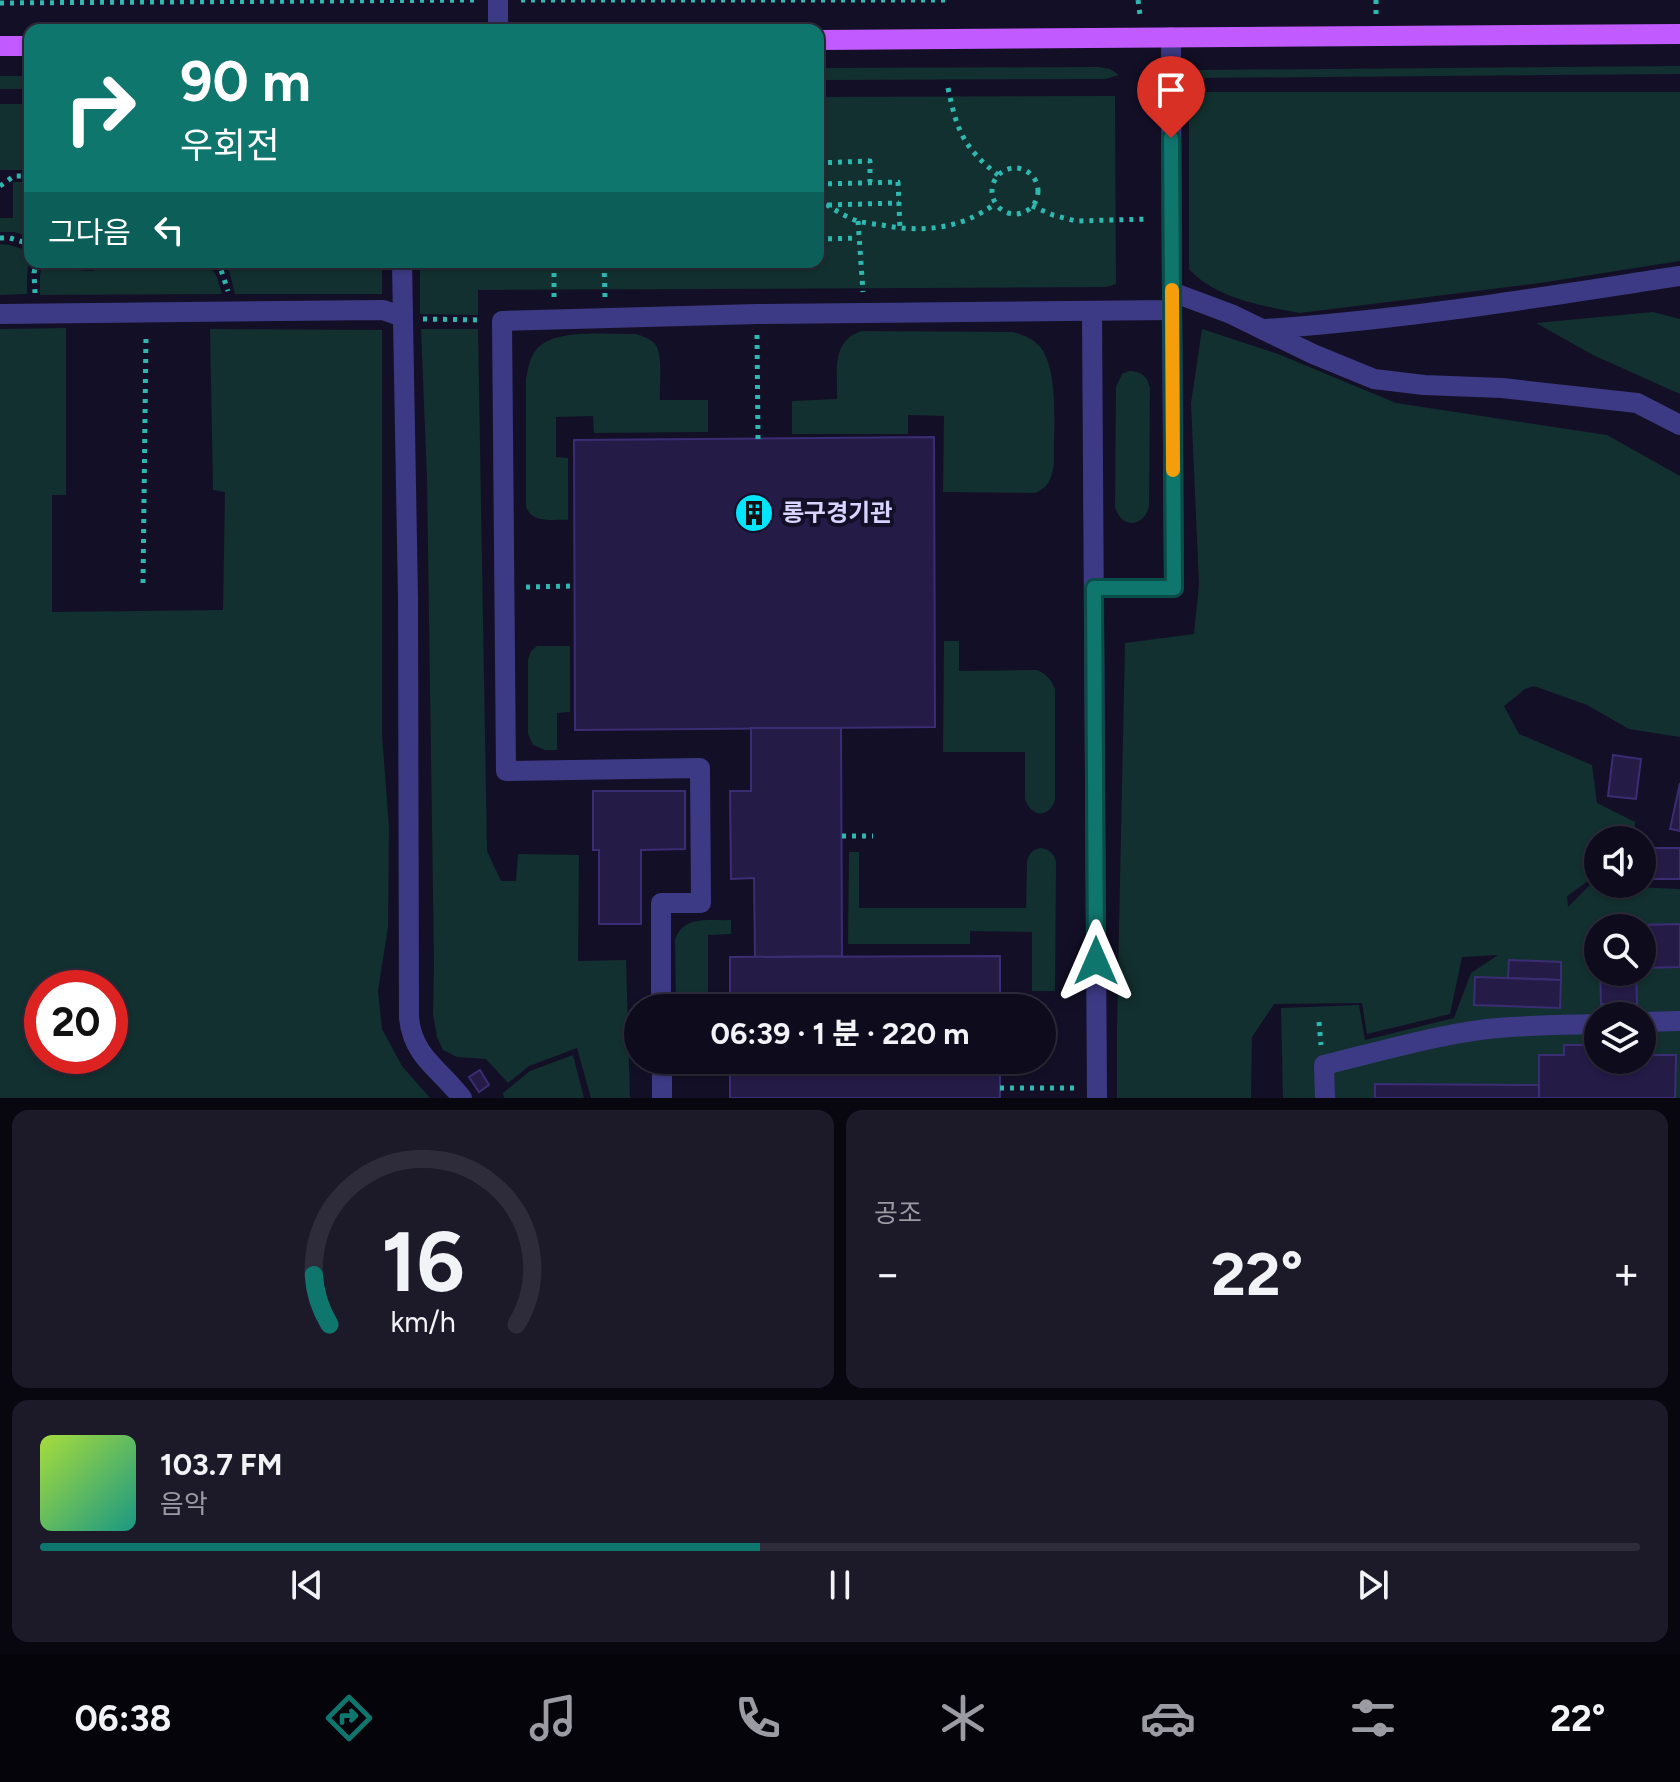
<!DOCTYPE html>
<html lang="ko">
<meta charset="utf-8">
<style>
body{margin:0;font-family:Figtree,"Noto Sans KR",sans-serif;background:#1c1929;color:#f1f3f6;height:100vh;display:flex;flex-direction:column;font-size:30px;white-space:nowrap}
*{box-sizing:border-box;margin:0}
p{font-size:26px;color:#9b9ba3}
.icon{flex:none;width:44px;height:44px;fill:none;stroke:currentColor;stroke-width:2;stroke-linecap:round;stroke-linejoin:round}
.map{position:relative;height:1098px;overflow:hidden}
.sheet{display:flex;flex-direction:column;gap:12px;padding:12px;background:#08060f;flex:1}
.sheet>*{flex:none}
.banner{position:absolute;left:24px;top:24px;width:800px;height:244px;border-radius:16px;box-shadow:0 2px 6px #0004,0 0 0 2px #2e2b3b;background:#0f766e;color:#fff;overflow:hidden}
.buttons{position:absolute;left:1584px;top:826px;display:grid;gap:16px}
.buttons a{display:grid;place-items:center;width:72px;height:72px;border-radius:50%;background:#0e0b1c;box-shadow:0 2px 6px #0004,0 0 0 2px #2e2b3b;font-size:40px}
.speed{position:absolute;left:24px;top:970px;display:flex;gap:16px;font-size:40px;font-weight:700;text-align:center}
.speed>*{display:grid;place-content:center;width:104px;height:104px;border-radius:50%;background:#0e0b1c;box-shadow:0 2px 6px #0004,0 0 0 2px #2e2b3b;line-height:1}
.speed .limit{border:12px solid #d22;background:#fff;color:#111}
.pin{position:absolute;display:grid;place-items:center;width:68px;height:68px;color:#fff;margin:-82px -34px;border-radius:50% 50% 50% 0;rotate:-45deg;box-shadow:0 0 8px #0007}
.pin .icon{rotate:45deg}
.me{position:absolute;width:88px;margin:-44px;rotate:0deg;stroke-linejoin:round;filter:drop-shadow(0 0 6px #0008)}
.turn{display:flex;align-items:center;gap:28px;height:168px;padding:0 24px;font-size:36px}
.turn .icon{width:104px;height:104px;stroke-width:2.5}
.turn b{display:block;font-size:56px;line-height:68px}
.then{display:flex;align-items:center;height:76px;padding:0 24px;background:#0003;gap:16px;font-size:30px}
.big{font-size:60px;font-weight:700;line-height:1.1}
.sheet .card{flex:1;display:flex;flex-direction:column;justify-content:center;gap:12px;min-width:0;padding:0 28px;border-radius:16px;background:#1c1929}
.sheet .dial{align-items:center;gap:0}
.dial svg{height:208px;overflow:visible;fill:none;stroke:#2e2b3b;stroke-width:7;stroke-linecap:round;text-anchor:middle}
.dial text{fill:#f1f3f6;stroke:none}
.song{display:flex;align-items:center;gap:24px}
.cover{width:96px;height:96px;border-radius:12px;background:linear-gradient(135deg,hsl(80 70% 55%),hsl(170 70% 35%))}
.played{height:8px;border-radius:4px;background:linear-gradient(90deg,#0f766e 45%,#2e2b3b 45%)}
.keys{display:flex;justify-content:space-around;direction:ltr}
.heat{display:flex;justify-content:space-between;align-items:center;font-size:44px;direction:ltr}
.sheet .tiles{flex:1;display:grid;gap:12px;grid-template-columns:1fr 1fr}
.card:last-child{grid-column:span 2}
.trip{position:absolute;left:624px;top:994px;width:432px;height:80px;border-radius:40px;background:#0e0b1c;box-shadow:0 2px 6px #0004,0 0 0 2px #2e2b3b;font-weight:700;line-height:80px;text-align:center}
.menu{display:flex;height:128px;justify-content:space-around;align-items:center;background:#06040b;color:#9b9ba3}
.menu .icon{width:56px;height:56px}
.menu .selected{color:#0f766e}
.menu b{font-size:36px;color:#f1f3f6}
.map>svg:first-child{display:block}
.green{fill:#12302f;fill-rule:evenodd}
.building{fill:#241b47;stroke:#3b2d73;stroke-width:2}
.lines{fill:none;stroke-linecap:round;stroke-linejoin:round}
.path{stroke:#2fb8b0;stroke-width:5;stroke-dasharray:4 6;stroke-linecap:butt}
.minor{stroke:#3d3a85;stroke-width:20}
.major{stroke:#c25bff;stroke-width:20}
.route-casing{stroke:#0a4d48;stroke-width:20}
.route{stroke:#0f766e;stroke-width:14}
.slow{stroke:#f59e0b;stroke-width:14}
.labels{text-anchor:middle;stroke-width:8;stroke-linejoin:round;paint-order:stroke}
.poi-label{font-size:24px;font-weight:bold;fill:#d9d4ff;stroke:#130f26;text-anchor:start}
</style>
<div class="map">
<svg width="1680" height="1098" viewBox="0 0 1680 1098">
<rect width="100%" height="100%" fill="#130f26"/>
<g class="green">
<polygon points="1680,66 1680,74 1196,78 1196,70"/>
<polygon points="1098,67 1110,69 1119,75 1105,79 818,80 818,68"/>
<rect x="0" y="76" width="30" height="13"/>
<path d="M1198,92H1680V261L1540,283L1300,313C1262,306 1215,298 1189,269V96Z"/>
<polygon points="1115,96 1116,284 1106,287 478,290 478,315 420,314 420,262 818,262 818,97"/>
<polygon points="0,104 30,104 30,139 26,140 25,170 0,170"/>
<polygon points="13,182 25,182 25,191 30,191 30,237 14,232 0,232 0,218 13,218"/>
<polygon points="0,244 9,245 30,251 27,276 27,294 0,295"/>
<polygon points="42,262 55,262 76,270 93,271 113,262 207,262 217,277 222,294 40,295 40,276"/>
<polygon points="223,262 382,262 382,294 235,294 229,270"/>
<polygon points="1653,312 1680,319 1680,394 1593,355 1536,323"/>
<path d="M66,328V495H52V612L223,610L225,492L213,490L210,329L382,330V735L389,827L388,927L378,991L382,1029L402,1066L430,1098H0V329ZM42,988H110V1056H42Z"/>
<polygon points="421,329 478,329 487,851 501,881 516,881 518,854 579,855 578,961 626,960 630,1098 591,1098 577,1048 529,1066 508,1083 486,1059 457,1057 443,1050 437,1037 433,1014 434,965 427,479"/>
<path d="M1202,329L1278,354L1396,403L1607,435L1680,476V737L1629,729L1587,705L1534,686L1525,689L1504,706L1519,734L1592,765L1597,803L1635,822L1634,840H1598V874L1567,896L1568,907L1590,885L1680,889V1098H1283L1281,1008L1359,1005L1365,1040L1454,1018L1471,973L1498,955L1462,957L1450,1014L1367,1034L1362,1003L1274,1004L1252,1037L1251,1098H1117V1025L1125,643L1194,634L1199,584L1191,403ZM1598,928H1642V972H1598ZM1598,1016H1642V1060H1598Z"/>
<path d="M862,331L1013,332C1023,335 1033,338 1040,347C1060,370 1053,434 1054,464C1051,480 1050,486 1035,493L943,492L944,416L908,415V434H792V401L837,399C838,372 830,341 862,331Z"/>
<path d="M636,334C642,336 649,338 654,343C664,352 659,386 660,400H708V432L594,433L593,416L556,417V457L568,458V520C552,519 533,524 526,507V380C528,369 529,359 536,350C554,327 610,335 636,334Z"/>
<path d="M1129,371C1141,371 1147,376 1150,388L1149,506C1144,528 1120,529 1115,506L1116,387L1122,374Z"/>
<path d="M944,641H959V671L1037,670C1047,674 1051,680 1055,689V800C1049,819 1031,817 1025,799V752H943Z"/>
<polygon points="537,646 570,646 570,712 557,713 557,750 545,750 533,745 528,734 528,660 531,651"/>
<path d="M1041,848C1050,850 1054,853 1056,862L1055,991H1032V932L970,931V944H848L849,852H859V908H1026L1027,862C1029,853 1032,850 1041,848Z"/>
<path d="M731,920V934L708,935V1008H676L675,941C681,915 710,921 731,920Z"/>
<polygon points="573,1055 584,1098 504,1098 503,1093 530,1071"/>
</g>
<g class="building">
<polygon points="934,437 935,727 575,730 574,440"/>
<polygon points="751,728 841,728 842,956 755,957 754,878 731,879 730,791 751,791"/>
<polygon points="1613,755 1641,759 1636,799 1608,796"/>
<polygon points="1680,783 1680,831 1670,829"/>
<polygon points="593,791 685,791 685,849 641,850 641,924 599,924 599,850 593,850"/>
<rect x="1643" y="848" width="37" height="31"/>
<polygon points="1680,924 1680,967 1642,968 1642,928 1600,928 1600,926"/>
<polygon points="1000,956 1000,1008 730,1008 730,957"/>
<polygon points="1509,960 1561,962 1561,980 1508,978"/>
<polygon points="1600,972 1636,972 1637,1004 1601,1004"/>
<polygon points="1475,977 1561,980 1560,1008 1474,1005"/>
<polygon points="1564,1045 1598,1045 1598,1060 1642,1060 1642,1055 1676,1055 1675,1098 1539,1098 1539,1055 1564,1055"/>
<rect x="730" y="1060" width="270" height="38"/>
<polygon points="480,1070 489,1085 479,1092 469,1077"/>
<polygon points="1375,1084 1539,1085 1539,1098 1375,1098"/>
</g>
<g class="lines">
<g class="path">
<polyline points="521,0 948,0"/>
<polyline points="1138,0 1140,15"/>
<polyline points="1376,0 1376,15"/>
<polyline points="0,3 475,0"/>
<path d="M948,88C957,131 963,147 998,175"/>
<polyline points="818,163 870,161 870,182"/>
<circle cx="1015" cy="191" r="23"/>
<polyline points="818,184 898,182 900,229"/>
<polyline points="0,186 14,176 25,176 30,173"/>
<path d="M818,199C830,207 844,216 857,221C865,223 874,224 882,225C923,233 962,229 996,203"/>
<polyline points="828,205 899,203"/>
<polyline points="1032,206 1053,215 1076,221 1148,219"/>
<polyline points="858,221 863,292"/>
<polyline points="0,238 10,238 30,244"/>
<polyline points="818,239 858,238"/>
<path d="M71,262C81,266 89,266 100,262"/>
<polyline points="216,262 221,270 228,291"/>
<polyline points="35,293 34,273 36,262"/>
<polyline points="554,297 554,262"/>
<polyline points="605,297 604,264 629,263 629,262"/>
<polyline points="423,319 481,320"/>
<polyline points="757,335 758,439"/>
<polyline points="143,583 146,334"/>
<polyline points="526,587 574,586"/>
<polyline points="842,836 873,836"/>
<polyline points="1319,1022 1321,1045"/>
<polyline points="1000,1088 1076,1088"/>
</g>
<g class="minor">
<polyline points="498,0 498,30"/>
<path d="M402,262L408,598L409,1018C413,1057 440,1069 462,1098"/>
<polyline points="1172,292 1231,314 1313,354 1374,379 1424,385 1502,388 1637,403 1680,425"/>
<polyline points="1092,311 1097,1098"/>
<polyline points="0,314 383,310 403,317"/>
<path d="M1265,329C1404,320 1542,297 1680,276"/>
<polyline points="1094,588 1174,588 1172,310"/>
<polyline points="661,1008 661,903 701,903 700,768 506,771 502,321 757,314 1172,310 1171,37"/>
<polyline points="1642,1022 1680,1021"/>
<polyline points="662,1060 662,1098"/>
<path d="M1325,1098L1324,1065C1377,1052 1432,1036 1487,1029C1524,1025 1561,1025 1598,1024"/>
</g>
<g class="major">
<polyline points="818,40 1680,34"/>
<polyline points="0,46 30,46"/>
</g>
</g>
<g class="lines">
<g class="route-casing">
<polyline id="route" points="1096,961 1094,588 1174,588 1171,138"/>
</g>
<use href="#route" class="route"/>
<polyline class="slow" points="1172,290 1173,470"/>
</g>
<defs>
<g id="building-disc" transform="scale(2)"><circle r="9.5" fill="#00e5ff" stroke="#130f26"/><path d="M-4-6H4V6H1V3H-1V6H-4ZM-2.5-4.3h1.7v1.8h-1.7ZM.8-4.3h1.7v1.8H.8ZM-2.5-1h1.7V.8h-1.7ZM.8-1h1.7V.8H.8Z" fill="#111"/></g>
</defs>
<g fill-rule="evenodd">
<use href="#building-disc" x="754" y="513"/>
</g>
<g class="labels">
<g class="poi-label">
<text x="782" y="521">롱구경기관</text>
</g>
</g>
</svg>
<div class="buttons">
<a><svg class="icon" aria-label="sound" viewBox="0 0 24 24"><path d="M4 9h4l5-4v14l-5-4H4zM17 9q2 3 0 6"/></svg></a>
<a><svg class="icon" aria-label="search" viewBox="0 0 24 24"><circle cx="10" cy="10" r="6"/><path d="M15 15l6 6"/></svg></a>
<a><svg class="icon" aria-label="layers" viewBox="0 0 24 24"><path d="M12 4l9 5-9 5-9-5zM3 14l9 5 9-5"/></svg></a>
</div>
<div class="speed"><div class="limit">20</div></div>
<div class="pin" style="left:1171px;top:138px;background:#d93025"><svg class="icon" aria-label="arrive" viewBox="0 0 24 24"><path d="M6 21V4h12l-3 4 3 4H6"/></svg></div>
<svg class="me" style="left:1096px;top:961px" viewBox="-20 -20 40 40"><path d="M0-17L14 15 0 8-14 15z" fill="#0f766e" stroke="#fff" stroke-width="4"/></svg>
<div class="trip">06:39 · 1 분 · 220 m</div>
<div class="banner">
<div class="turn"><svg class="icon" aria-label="right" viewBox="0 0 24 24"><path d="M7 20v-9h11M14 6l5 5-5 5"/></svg><div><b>90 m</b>우회전</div></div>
<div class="then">그다음<svg class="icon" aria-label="left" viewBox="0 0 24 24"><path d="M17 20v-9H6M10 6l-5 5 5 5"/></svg></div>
</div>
</div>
<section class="sheet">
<div class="tiles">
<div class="card dial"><svg viewBox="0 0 100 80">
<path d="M14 69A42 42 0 1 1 86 69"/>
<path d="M14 69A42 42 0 0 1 8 50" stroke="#0f766e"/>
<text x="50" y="56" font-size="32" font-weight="700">16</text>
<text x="50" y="72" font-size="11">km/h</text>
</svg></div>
<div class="card"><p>공조</p>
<div class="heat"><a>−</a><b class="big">22°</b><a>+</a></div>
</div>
<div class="card">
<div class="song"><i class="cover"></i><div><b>103.7 FM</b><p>음악</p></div></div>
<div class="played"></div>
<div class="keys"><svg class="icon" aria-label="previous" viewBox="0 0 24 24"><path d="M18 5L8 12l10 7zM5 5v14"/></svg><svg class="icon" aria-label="pause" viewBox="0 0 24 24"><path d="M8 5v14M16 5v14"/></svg><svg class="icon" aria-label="next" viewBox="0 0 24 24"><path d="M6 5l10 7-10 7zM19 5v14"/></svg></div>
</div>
</div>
</section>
<nav class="menu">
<b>06:38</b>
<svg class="icon selected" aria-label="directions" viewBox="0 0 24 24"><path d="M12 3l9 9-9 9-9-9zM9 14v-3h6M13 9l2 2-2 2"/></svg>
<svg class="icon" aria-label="music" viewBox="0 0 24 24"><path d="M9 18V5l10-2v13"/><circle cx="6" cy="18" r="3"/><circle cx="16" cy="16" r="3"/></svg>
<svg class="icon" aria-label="phone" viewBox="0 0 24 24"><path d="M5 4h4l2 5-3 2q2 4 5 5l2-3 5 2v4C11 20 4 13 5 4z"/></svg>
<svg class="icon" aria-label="climate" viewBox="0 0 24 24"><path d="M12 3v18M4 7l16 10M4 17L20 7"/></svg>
<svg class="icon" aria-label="car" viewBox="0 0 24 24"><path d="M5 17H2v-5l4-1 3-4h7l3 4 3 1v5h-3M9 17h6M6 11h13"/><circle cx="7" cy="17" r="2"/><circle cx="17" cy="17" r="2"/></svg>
<svg class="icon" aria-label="filters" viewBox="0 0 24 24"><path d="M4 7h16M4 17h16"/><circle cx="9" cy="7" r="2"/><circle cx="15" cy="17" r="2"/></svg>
<b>22°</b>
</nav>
